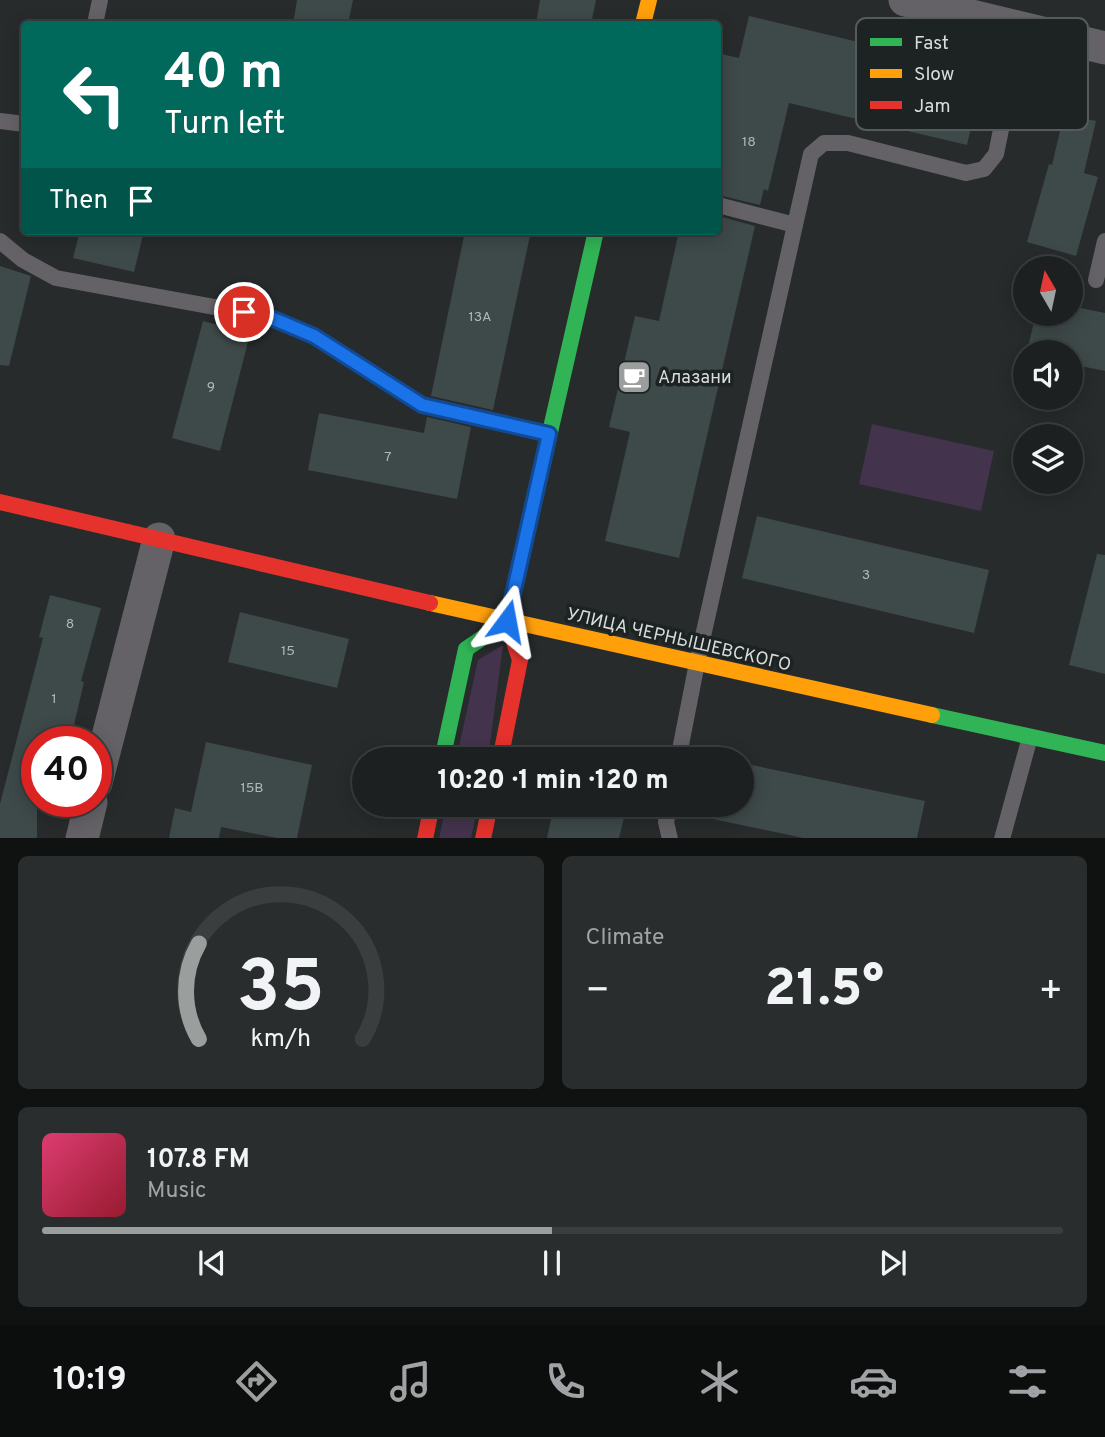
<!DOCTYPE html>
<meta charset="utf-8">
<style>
body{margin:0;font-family:Overpass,sans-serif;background:#2a2d2d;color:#f1f3f6;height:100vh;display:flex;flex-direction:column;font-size:26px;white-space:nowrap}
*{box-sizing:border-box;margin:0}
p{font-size:23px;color:#a0a3a5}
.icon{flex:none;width:38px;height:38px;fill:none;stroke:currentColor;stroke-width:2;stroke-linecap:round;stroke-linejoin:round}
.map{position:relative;height:838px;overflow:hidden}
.details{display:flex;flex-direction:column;gap:18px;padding:18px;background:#101212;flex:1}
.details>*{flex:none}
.guide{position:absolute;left:21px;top:21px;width:700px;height:214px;border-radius:7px;box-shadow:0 4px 18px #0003,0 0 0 2px #3b3e3e;background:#00695c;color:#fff;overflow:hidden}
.needle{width:46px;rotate:351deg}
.controls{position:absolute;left:1013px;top:256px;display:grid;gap:14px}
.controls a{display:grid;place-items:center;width:70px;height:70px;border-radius:50%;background:#1d2020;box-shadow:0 4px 18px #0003,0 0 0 2px #3b3e3e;font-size:35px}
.speed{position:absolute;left:21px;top:726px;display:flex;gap:14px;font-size:35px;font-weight:700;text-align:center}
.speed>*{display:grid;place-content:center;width:91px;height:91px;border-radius:50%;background:#1d2020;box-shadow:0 4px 18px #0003,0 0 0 2px #3b3e3e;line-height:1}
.speed .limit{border:10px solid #d22;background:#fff;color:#111}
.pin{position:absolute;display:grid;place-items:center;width:60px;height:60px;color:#fff;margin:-30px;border:4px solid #fff;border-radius:50%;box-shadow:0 2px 7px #0007}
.me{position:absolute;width:77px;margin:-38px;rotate:13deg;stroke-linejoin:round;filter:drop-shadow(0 0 5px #0008)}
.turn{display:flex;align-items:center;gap:24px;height:147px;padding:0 28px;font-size:32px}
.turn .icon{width:91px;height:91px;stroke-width:2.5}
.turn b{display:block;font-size:49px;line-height:60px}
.then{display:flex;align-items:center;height:66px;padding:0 28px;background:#0003;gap:14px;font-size:26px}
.big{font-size:52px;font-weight:800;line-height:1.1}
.details .card{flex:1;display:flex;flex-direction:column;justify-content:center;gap:10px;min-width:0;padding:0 24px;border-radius:10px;background:#2a2d2d}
.details .dial{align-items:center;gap:0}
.dial svg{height:182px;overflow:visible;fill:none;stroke:#3b3e3e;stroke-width:7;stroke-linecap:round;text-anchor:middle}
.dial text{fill:#f1f3f6;stroke:none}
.song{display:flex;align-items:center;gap:21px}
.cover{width:84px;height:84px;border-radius:10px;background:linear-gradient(135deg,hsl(340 70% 55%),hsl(350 70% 35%))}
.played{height:7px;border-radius:4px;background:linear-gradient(90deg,#9a9f9e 50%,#3b3e3e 50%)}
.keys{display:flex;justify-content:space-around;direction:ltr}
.heat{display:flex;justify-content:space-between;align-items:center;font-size:38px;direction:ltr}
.details .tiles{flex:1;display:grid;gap:18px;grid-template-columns:1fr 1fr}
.card:last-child{grid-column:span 2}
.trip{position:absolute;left:352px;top:747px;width:402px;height:70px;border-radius:35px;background:#1d2020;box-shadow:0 4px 18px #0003,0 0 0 2px #3b3e3e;font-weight:800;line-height:70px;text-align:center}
.dock{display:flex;height:112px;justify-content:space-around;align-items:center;background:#0c0d0d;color:#a0a3a5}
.dock .icon{width:49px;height:49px}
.dock .active{color:#9a9f9e}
.dock b{font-size:32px;color:#f1f3f6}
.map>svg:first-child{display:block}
.green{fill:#44334d}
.building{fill:#3e4949}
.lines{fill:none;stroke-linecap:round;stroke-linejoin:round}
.lane{stroke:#646266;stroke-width:16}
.street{stroke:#646266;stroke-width:33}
.fast{stroke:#30b455;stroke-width:16}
.slow{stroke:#ff9f0a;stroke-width:16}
.jam{stroke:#e5322d;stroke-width:16}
.route-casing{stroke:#114b97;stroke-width:18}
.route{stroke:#1a73e8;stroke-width:12}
.labels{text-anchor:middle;stroke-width:7;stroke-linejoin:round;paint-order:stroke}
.number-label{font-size:14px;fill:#b2b8b7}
.poi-label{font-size:18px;fill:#d8dddc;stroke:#1c2322;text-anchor:start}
.street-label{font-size:18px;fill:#d8dddc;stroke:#1c2322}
.key{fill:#1c2322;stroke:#545b5a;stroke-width:2}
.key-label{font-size:19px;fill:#d8dddc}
</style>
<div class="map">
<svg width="1105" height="839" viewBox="0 0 1105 839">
<rect width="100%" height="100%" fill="#272b2b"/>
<g class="green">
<polygon points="872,424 994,451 981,511 859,484"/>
<polygon points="503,645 488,759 456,760 478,660"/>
<polygon points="446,805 478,805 471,838 439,839"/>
</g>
<g class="building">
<polygon points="297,0 353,0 348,24 293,24"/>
<polygon points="540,0 596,0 591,24 536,24"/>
<polygon points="749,16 984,72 967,145 789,103 768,191 764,189 760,205 718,195 718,67 721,54 739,58"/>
<polygon points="1064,114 1096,121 1084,173 1098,177 1076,256 1027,242 1049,164 1052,165"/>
<polygon points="718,216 755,226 679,558 605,541 630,432 609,427 635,316 659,321 679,231 718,231"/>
<polygon points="80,231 144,231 134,272 73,258"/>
<polygon points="465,231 531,231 493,410 431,396"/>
<polygon points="0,266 31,276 9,366 0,365"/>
<polygon points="1071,306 1105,313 1105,371 1071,364 1071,352 1027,352 1036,313 1071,313"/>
<polygon points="203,321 250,334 220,451 172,438"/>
<polygon points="319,413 424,433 427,417 471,427 457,499 308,470"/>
<polygon points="757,516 989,570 974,633 742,578"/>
<polygon points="1097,554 1105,555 1105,674 1069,665"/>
<polygon points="50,595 101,608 81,681 84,682 70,742 37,742 37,838 0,838 0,804 43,638 39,637"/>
<polygon points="240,612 349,639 337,688 228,662"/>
<polygon points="206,742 312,765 297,838 277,838 221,827 219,838 169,838 175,808 191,812"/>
<polygon points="742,763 925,801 917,838 803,838 694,815 695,805 742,805"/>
<polygon points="554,805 627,805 619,838 547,838"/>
</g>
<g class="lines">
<g class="lane">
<polyline points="95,24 100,0"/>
<polyline points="0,121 24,124"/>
<polyline points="795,225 811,154 824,143 848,143 966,173 984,169 996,154 1022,27"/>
<polyline points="0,241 23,260 56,278 269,317 314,336 422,405 549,434"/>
<polyline points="1096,280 1105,241"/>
<polyline points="678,760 697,663 795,225 718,205"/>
<polyline points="670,805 666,822 670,839"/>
<polyline points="1002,839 1030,737"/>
</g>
<g class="street">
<polyline points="905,0 1105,48"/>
<polyline points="96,783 159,539"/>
<polyline points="82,839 91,802"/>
</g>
<g class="fast">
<polyline points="524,546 596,231"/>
<polyline points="932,715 1105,753"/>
<polyline points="442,760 466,649 507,621"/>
</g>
<g class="slow">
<polyline points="643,24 649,0"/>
<polyline points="430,603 932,715"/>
</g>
<g class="jam">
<polyline points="0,502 430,603"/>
<polyline points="500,760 520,660 507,621 524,546"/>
<polyline points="425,839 432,805"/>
<polyline points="483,839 490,805"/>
</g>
</g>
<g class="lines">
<g class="route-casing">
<polyline id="route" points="244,312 269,317 314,336 422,405 549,434 507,621"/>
</g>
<use href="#route" class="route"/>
</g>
<defs>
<g id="cafe-square" transform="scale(1.75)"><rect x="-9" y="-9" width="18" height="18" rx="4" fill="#9a9f9e" stroke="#1c2322"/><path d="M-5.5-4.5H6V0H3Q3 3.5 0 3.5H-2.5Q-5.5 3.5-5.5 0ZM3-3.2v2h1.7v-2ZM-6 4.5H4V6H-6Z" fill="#fff"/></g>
</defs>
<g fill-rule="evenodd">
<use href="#cafe-square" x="634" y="377"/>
</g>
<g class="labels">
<g class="number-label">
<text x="749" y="146">18</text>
<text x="480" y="321">13А</text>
<text x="211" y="391">9</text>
<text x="388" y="461">7</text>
<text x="866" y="579">3</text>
<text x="70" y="628">8</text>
<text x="288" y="655">15</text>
<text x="54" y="703">1</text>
<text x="252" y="792">15В</text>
</g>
<g class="poi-label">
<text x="658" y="383">Алазани</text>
</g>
<g class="street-label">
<text transform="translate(679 639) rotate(13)" y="6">УЛИЦА ЧЕРНЫШЕВСКОГО</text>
</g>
</g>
<rect x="856" y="18" width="232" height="112" rx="10" class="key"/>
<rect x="870" y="38" width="32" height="8" fill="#30b455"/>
<rect x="870" y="69" width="32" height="9" fill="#ff9f0a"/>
<rect x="870" y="101" width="32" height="8" fill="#e5322d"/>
<g class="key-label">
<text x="914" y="49">Fast</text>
<text x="914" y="80">Slow</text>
<text x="914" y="112">Jam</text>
</g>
</svg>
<div class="controls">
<a><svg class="needle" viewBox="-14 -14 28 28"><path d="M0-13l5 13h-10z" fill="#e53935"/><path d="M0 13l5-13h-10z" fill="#a0a3a5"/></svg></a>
<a><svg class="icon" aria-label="sound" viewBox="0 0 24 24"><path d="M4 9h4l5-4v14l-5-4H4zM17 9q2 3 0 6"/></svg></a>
<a><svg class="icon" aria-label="layers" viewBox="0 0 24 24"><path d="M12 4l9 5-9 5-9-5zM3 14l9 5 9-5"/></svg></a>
</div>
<div class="speed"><div class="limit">40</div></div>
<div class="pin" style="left:244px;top:312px;background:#d93025"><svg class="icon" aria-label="arrive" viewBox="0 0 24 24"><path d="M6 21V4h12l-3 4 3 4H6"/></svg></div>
<svg class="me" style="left:507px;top:621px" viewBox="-20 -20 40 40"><path d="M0-17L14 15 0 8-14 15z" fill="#1a73e8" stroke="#fff" stroke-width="4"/></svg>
<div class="trip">10:20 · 1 min · 120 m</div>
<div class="guide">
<div class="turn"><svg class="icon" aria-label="left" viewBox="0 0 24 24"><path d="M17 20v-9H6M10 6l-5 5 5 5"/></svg><div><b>40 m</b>Turn left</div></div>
<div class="then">Then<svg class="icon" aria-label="arrive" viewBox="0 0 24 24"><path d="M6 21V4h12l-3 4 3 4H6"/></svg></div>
</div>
</div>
<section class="details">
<div class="tiles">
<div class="card dial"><svg viewBox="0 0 100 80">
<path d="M14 69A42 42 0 1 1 86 69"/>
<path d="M14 69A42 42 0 0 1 14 27" stroke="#9a9f9e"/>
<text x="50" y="56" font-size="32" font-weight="700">35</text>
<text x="50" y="72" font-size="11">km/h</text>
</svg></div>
<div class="card"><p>Climate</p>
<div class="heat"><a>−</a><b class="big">21.5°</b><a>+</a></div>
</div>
<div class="card">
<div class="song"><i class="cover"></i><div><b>107.8 FM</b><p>Music</p></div></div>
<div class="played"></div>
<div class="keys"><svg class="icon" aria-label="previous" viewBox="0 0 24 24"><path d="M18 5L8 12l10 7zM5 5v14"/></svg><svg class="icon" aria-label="pause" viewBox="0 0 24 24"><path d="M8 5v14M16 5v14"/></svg><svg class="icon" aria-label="next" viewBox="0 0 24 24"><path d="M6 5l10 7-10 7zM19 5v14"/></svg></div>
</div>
</div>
</section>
<nav class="dock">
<b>10:19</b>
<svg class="icon active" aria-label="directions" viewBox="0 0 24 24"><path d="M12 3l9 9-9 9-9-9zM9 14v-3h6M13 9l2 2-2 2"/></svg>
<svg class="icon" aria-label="music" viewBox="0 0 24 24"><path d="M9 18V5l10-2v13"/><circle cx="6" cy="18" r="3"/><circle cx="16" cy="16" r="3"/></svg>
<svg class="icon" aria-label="phone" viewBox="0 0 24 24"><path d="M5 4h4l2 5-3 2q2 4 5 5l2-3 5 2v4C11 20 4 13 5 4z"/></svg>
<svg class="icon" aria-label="climate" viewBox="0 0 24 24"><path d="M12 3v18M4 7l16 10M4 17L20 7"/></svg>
<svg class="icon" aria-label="car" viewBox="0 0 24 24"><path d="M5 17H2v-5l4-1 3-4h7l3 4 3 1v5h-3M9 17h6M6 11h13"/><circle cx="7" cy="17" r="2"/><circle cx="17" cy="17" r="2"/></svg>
<svg class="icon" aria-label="filters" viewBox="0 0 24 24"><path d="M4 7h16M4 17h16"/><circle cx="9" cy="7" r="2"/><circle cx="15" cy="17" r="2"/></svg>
</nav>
